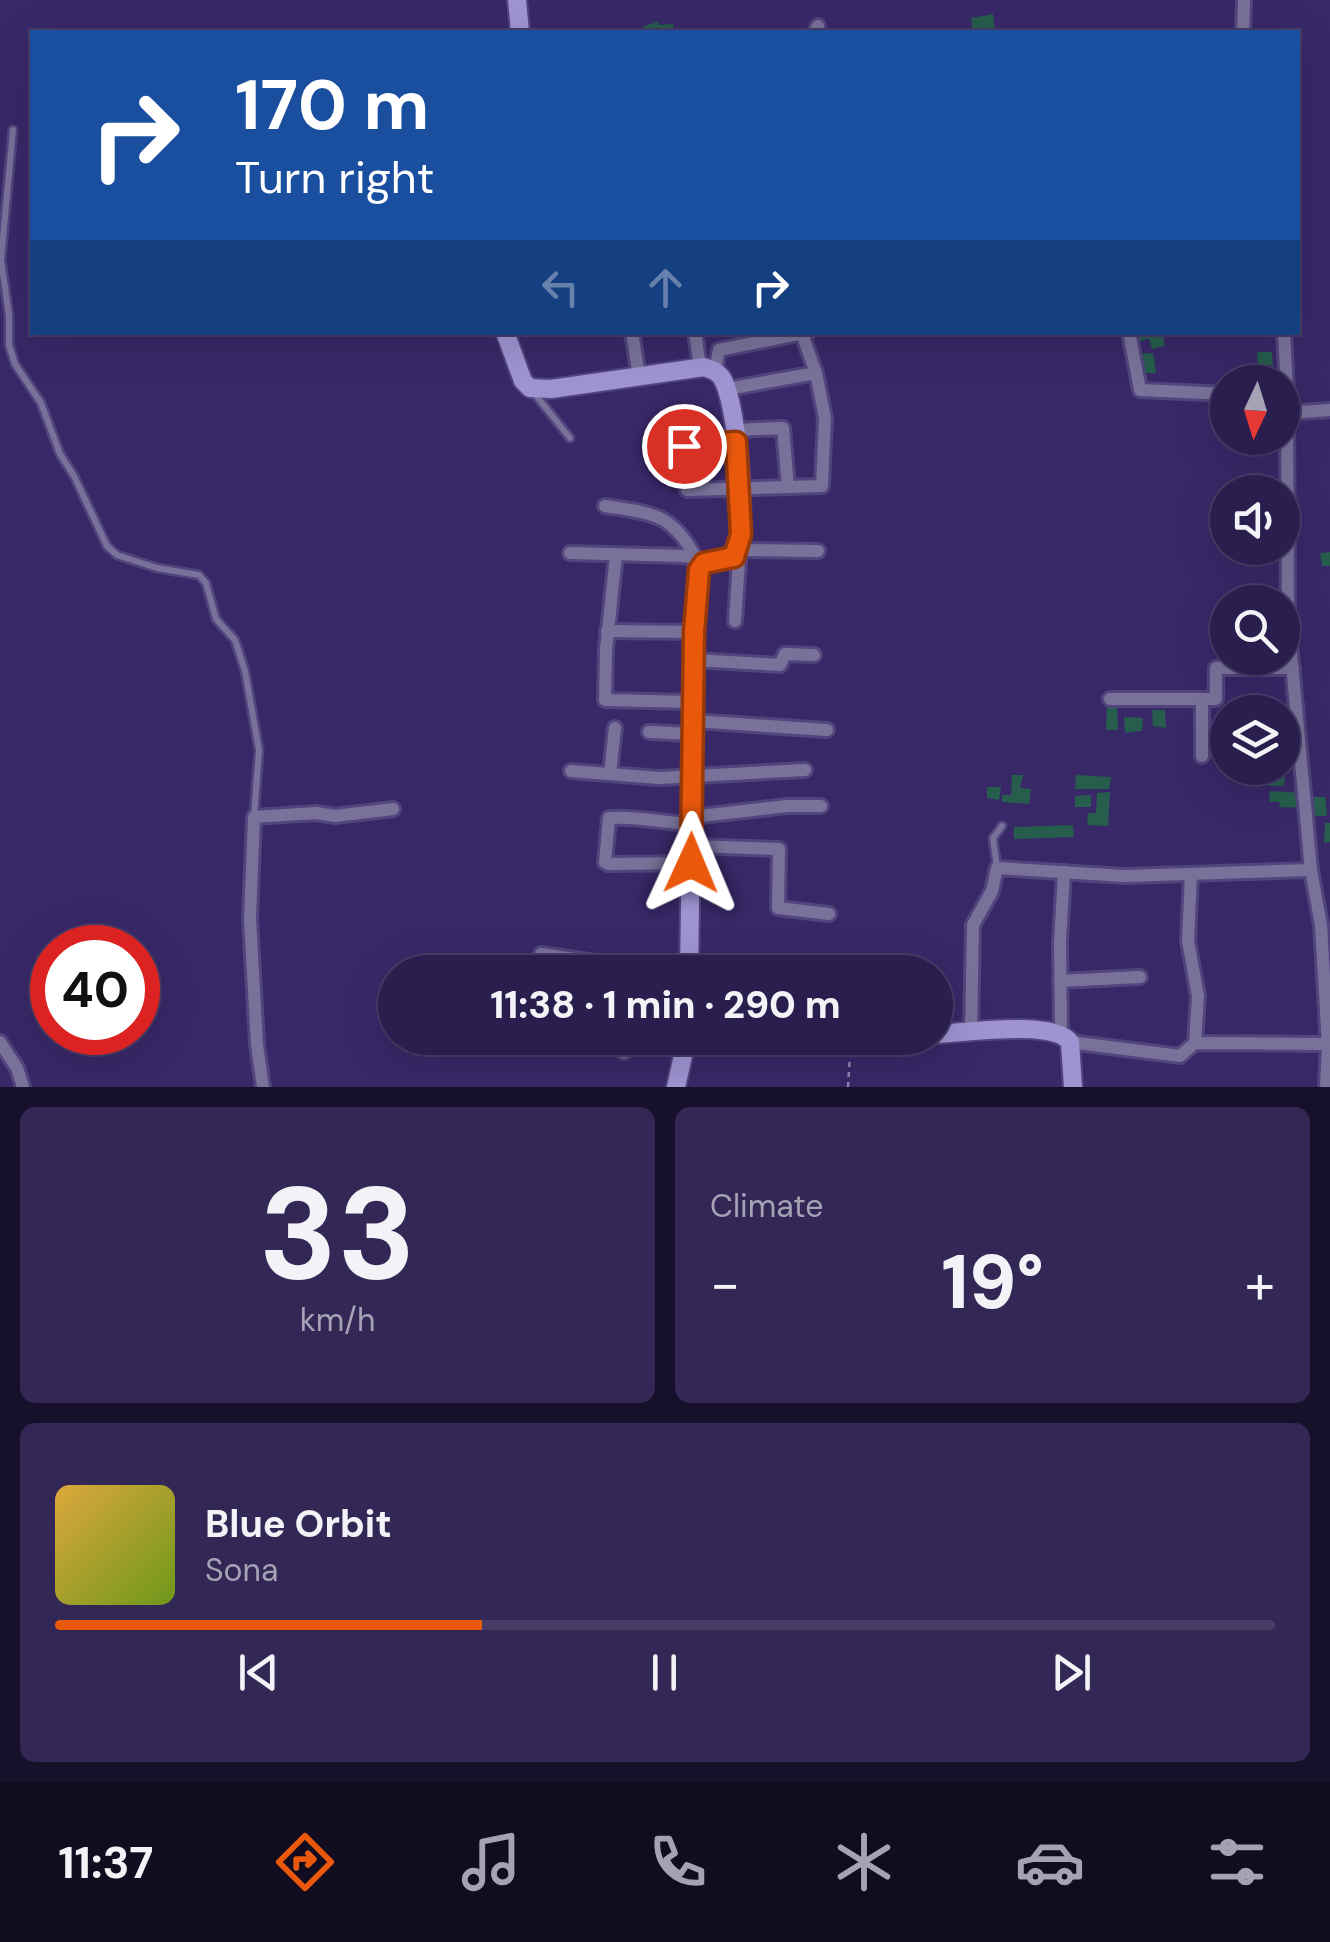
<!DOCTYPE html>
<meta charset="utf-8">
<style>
body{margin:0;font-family:"DM Sans",sans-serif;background:#322755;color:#f1f3f6;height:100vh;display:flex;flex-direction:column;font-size:38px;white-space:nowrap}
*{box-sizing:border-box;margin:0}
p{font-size:32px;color:#a5a2b6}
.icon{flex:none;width:55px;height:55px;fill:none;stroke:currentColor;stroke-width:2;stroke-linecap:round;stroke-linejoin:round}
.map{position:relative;height:1087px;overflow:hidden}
.sheet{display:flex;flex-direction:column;gap:20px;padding:20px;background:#17102b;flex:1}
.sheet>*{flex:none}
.top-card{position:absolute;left:30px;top:30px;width:1270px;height:305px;border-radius:0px;box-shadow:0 10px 40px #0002,0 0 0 2px #463c66;background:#1a4fa0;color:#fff;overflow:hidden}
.needle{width:65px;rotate:184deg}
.controls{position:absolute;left:1210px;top:365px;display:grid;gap:20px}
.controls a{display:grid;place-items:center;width:90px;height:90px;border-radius:50%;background:#2a1e4e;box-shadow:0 10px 40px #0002,0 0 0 2px #463c66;font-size:50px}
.speed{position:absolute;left:30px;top:925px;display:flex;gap:20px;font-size:50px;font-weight:700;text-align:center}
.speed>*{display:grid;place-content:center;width:130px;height:130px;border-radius:50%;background:#2a1e4e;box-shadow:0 10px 40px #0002,0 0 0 2px #463c66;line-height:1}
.speed .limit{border:15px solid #d22;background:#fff;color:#111}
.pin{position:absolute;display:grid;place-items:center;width:85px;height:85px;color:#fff;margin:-42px;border:5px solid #fff;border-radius:50%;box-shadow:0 2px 10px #0007}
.me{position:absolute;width:110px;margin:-55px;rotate:1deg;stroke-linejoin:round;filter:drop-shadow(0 0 8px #0008)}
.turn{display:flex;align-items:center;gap:35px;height:210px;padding:0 40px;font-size:45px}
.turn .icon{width:130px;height:130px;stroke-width:2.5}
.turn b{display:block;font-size:70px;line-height:85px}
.lanes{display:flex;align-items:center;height:95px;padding:0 40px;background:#0003;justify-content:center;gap:50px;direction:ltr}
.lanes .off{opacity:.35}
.big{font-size:75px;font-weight:800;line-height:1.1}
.sheet .widget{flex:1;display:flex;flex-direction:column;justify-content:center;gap:15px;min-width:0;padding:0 35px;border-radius:15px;background:#322755}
.sheet .dial{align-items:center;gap:0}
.dial b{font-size:130px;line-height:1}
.song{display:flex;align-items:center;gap:30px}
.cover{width:120px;height:120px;border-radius:15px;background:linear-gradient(135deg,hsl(40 70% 55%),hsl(80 70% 35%))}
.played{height:10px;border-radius:5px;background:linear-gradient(90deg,#ea580c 35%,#463c66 35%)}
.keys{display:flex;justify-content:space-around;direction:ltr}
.heat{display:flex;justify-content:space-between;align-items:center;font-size:55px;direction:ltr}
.sheet .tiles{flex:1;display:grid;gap:20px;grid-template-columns:1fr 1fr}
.widget:last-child{grid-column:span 2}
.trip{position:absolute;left:378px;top:955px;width:575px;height:100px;border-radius:50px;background:#2a1e4e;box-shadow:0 10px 40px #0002,0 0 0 2px #463c66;font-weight:800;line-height:100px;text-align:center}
.dock{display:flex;height:160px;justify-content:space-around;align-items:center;background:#110c1f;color:#a5a2b6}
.dock .icon{width:70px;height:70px}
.dock .current{color:#ea580c}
.dock b{font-size:45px;color:#f1f3f6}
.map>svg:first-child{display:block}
.building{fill:#265d4d}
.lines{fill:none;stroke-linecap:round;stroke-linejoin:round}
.lane-casing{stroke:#52447d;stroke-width:11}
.street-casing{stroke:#52447d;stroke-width:18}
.secondary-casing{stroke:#52447d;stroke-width:22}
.path{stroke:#8e84ae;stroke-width:2.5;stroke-dasharray:5 5;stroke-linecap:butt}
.lane{stroke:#78729a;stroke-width:6}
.street{stroke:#78729a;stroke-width:12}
.secondary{stroke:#9e94d2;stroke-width:18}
.route-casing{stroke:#983908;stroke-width:25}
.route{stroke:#ea580c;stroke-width:18}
</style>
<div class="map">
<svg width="1330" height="1087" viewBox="0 0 1330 1087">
<rect width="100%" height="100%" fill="#382868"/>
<g class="building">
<polygon points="993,14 995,31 973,32 971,18"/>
<polygon points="658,22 659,25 673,24 675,32 645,32 644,26"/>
<polygon points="1134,332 1162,332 1165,346 1152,349 1149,338 1138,342"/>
<polygon points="1257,352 1272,352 1273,365 1258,366"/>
<polygon points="1153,353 1156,373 1143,373 1141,354"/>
<polygon points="1265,368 1276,368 1276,382 1248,382 1248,377 1264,377"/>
<polygon points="1330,552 1330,566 1322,566 1320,553"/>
<polygon points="1107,705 1117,705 1118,730 1106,730"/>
<polygon points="1152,710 1165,710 1166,728 1153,726"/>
<polygon points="1124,717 1143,718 1142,731 1125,733"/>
<polygon points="1282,729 1295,729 1294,751 1286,749 1287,740 1282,739"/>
<polygon points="1258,772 1285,776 1284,786 1258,785"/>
<polygon points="1012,775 1023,775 1020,788 1031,789 1029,804 1002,802 1002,795 1011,795"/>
<polygon points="1076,775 1111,777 1109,789 1075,789"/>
<polygon points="987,787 1001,787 999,800 987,798"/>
<polygon points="1270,791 1305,793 1307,808 1279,807 1280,802 1269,802"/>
<polygon points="1110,792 1108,826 1087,825 1088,813 1096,813 1097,793"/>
<polygon points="1091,795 1091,807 1075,807 1075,796"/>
<polygon points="1312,797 1325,797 1327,816 1314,816"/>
<polygon points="1325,823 1330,823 1330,842 1324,843"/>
<polygon points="1073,825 1074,837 1014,839 1014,827"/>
</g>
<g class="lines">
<g class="lane-casing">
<g id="lane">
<polyline points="13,130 1,260 9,315 9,345 15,364 41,403 60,454 74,476 107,546 117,555 157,568 199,575 206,583 216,619 235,640 245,671 259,750 254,817"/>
<polyline points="534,393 570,438"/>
<polyline points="997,867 993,838 1002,826"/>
</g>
</g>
<g class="street-casing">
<g id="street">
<polyline points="815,32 818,26"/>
<polyline points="1243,32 1244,0"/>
<polyline points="632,332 639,376"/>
<polyline points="695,332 700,367"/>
<polyline points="1129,332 1140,390 1228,394"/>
<polyline points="1284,332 1287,392 1288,621 1311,870 1321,925 1328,1044 1326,1087"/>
<polyline points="715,371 719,350 808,332"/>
<polyline points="727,389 816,373"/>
<polyline points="1288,413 1330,410"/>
<polyline points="735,430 783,428 788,487"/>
<polyline points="684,446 736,441"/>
<polyline points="687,490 822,486 825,418 816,373 802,334"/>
<path d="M605,506C652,513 673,514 695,557"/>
<polyline points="738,550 818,551"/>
<polyline points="570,553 685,556 707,562"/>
<polyline points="616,556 606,649 605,700 693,702"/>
<polyline points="735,621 739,561 736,554"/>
<polyline points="607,631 694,632"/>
<polyline points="695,660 780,665 785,654 814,655"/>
<polyline points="1110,699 1216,699 1216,668 1293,668"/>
<polyline points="1202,699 1202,756"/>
<polyline points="693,721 827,730"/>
<polyline points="649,732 693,734"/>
<polyline points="571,771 659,778 805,770"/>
<polyline points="610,774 615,728"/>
<polyline points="692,817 787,806 821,806"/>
<polyline points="692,846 779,849 778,908 829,914"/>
<path d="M691,863L608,864L605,862L609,818C638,816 664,823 692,824"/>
<polyline points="1191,875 1188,941 1198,996 1195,1043"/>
<polyline points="541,954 595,962 612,972"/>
<polyline points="1060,981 1140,977"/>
<polyline points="1061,1032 1060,942 1064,872"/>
<polyline points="971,1033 973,925 992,891 997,868 1125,876 1311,870"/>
<polyline points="0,1042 17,1068 23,1087"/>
<polyline points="1070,1042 1180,1056 1195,1043 1328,1044"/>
<polyline points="624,1052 624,1038"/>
<polyline points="263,1087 257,1045 250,919 254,817 316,813 335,816 393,809"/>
</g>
</g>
<g class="secondary-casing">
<g id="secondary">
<polyline points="517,0 520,32"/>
<path d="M505,332L523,381L530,388L551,389L704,367C713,370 719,372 723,380C737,405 750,534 733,557L704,563L699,570L694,632L689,972"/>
<path d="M935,1034C964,1033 1053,1019 1070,1042L1073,1087"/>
<polyline points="676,1087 687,1038"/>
</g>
</g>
<polyline class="path" points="848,1087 851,1038"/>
<use href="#lane" class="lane"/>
<use href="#street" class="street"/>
<use href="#secondary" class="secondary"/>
</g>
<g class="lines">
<g class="route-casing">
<polyline id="route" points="684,446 736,442 741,534 734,557 704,563 699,570 694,632 691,863"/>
</g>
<use href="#route" class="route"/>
</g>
</svg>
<div class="controls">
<a><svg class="needle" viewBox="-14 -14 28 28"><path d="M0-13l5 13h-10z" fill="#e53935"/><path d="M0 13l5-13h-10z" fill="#a5a2b6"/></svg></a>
<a><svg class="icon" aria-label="sound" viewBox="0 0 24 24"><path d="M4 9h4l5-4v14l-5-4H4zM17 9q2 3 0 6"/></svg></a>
<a><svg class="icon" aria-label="search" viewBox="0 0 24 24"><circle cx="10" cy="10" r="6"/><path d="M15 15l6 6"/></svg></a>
<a><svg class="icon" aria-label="layers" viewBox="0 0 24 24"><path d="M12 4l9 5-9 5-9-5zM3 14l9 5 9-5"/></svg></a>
</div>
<div class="speed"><div class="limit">40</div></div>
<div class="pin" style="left:684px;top:446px;background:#d93025"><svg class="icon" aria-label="arrive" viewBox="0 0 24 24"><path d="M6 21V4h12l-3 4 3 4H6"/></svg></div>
<svg class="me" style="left:691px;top:863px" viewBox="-20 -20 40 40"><path d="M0-17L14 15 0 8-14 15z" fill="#ea580c" stroke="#fff" stroke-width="4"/></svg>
<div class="trip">11:38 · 1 min · 290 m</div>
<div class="top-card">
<div class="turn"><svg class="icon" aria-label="right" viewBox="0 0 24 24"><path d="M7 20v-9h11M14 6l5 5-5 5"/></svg><div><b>170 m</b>Turn right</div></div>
<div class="lanes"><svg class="icon off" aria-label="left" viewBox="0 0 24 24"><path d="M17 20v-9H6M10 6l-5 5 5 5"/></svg><svg class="icon off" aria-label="ahead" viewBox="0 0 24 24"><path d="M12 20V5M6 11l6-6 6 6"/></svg><svg class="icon" aria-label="right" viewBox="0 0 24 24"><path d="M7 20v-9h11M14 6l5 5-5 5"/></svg></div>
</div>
</div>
<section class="sheet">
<div class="tiles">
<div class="widget dial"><b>33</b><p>km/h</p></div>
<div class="widget"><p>Climate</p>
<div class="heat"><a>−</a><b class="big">19°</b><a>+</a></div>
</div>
<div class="widget">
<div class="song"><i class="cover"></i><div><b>Blue Orbit</b><p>Sona</p></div></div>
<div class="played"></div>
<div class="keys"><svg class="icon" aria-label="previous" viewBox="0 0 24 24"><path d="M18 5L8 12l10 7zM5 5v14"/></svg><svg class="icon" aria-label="pause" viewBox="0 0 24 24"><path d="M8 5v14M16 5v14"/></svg><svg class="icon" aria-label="next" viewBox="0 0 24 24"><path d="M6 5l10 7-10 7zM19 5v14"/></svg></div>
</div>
</div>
</section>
<nav class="dock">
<b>11:37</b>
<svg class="icon current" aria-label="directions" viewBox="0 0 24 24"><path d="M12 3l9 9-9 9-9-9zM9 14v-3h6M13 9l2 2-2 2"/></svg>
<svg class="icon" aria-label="music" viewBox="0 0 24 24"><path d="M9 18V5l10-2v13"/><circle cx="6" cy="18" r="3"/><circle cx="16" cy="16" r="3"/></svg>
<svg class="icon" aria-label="phone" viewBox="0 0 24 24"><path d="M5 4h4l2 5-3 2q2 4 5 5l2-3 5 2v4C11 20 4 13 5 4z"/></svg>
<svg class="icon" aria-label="climate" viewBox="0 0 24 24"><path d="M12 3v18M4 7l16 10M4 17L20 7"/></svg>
<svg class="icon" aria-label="car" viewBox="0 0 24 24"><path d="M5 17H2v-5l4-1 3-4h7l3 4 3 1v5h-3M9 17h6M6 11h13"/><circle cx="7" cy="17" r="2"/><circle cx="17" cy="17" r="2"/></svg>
<svg class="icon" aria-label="filters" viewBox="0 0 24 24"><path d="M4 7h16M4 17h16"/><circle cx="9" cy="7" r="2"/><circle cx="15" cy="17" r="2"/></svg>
</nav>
